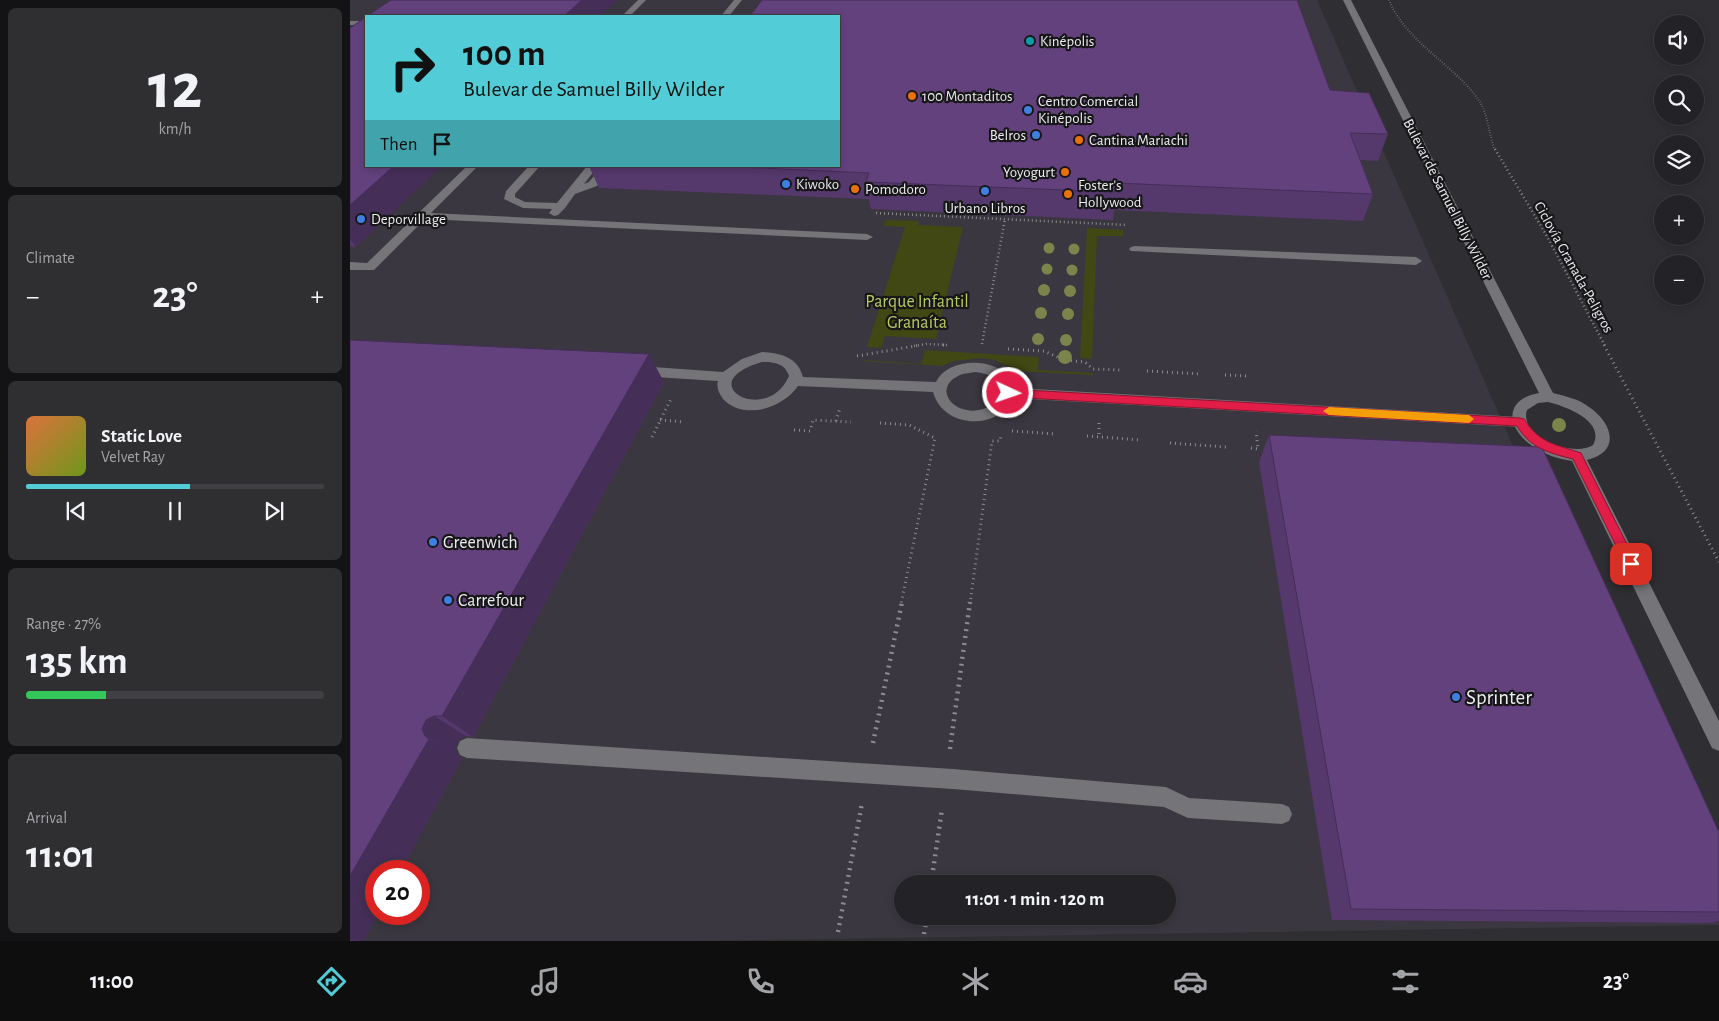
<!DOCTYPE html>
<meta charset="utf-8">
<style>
body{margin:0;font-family:"Alegreya Sans",sans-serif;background:#2f2f32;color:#f1f3f6;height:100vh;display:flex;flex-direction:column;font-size:19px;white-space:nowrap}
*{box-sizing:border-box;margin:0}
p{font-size:16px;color:#a3a4a7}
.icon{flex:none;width:28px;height:28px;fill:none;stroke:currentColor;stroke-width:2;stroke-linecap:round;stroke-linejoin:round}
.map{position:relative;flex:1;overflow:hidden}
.details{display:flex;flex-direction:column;gap:8px;padding:8px;background:#131315;width:350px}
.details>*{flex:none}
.hud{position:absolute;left:15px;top:15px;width:475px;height:152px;border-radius:0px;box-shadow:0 2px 8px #0003,0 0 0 1px #403f43;background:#52ccd6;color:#111;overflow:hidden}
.fabs{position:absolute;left:1304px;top:15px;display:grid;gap:10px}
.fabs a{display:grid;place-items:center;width:50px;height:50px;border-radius:50%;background:#232226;box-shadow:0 2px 8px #0003,0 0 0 1px #403f43;font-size:25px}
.speed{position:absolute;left:15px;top:860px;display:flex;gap:10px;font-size:25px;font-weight:700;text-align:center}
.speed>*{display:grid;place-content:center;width:65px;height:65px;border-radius:50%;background:#232226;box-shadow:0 2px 8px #0003,0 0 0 1px #403f43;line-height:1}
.speed .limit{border:8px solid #d22;background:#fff;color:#111}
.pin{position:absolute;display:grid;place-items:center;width:42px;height:42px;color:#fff;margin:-21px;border-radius:10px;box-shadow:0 2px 8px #0006}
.me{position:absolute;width:55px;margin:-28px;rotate:93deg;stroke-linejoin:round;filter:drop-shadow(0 0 4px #0008)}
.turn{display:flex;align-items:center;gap:18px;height:105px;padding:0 15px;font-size:22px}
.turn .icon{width:65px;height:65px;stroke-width:2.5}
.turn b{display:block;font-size:35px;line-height:42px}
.then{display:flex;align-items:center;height:48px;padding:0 15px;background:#0003;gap:10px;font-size:19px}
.big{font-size:38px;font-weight:700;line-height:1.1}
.details .card{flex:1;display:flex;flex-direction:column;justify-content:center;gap:8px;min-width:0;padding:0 18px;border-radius:8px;background:#2f2f32}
.details .dial{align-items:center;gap:0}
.dial b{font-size:65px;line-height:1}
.song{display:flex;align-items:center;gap:15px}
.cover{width:60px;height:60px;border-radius:8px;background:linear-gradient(135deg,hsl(20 70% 55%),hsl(80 70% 35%))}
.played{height:5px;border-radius:2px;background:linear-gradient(90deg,#52ccd6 55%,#403f43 55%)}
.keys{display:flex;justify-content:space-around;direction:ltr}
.heat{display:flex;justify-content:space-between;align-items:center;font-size:28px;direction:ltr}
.charge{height:8px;border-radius:4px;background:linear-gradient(90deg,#34c759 27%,#403f43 0)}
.trip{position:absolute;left:544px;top:875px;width:282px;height:50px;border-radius:25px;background:#232226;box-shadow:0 2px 8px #0003,0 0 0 1px #403f43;font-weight:700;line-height:50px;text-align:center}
.menu{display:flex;height:80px;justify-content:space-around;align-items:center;background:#0e0e0f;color:#a3a4a7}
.menu .icon{width:35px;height:35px}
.menu .current{color:#52ccd6}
.menu b{font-size:22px;color:#f1f3f6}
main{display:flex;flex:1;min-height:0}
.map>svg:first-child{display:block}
.built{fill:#3a3740;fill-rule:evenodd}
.green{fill:#414814}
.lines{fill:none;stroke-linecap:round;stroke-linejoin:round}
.path-far3{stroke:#8b8a8d;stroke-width:2;stroke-dasharray:0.5 2;stroke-linecap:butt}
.path-far2{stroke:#8b8a8d;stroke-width:2.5;stroke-dasharray:1 3;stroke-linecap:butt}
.path-far1{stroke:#8b8a8d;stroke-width:3;stroke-dasharray:1 4;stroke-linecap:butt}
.path{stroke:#8b8a8d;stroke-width:4.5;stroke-dasharray:2 5;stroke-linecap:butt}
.lane{fill:#757478;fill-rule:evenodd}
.street{fill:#757478;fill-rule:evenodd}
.tree{fill:#7b844b}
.wall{fill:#55386c}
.shaded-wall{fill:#452e58}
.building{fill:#63417d;stroke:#452e58}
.route{fill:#e11d48;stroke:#92132f}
.slow{fill:#f59e0b}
.culture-dot{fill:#0f9aa8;stroke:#171618;stroke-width:2}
.food-dot{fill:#e8710a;stroke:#171618;stroke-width:2}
.shop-dot{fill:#3f7fe0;stroke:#171618;stroke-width:2}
.labels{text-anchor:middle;stroke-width:4.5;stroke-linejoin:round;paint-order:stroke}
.far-poi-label{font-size:15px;fill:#ecebee;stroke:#171618;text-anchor:start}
.far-street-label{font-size:15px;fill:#ecebee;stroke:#171618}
.park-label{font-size:18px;fill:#baca60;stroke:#171618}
.poi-label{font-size:18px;fill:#ecebee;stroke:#171618;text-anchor:start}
.near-poi-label{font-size:21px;fill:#ecebee;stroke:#171618;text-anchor:start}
</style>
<main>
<section class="details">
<div class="card dial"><b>12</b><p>km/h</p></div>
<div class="card"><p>Climate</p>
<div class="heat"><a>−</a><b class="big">23°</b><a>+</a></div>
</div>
<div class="card">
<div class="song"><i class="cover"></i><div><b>Static Love</b><p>Velvet Ray</p></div></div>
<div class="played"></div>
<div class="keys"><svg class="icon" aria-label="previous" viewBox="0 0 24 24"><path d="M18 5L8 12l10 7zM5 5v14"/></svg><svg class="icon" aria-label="pause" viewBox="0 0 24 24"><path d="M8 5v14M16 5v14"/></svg><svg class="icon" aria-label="next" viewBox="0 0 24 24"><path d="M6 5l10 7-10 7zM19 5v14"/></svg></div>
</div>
<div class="card"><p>Range · 27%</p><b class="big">135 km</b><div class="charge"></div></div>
<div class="card"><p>Arrival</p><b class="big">11:01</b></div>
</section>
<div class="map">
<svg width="1369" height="941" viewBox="0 0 1369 941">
<rect width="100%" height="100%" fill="#2f2e32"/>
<path class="built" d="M0,0H967L1369,915V925L349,941H0ZM16,16H489V166H16ZM26,871H69V914H26ZM552,884H818V916H552Z"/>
<g class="green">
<polygon points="535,220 569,221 568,225 613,227 586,339 535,336 531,348 517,347 555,227 534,226"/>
<polygon points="737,228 773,230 773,236 747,236 742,359 730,358"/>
<polygon points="575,350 689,357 688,370 743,373 743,375 667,371 645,360 632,358 604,361 592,366 513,361 513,360 571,364"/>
</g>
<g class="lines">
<path class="path-far3" d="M1039,0C1056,42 1102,63 1128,99C1139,114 1138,134 1145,150"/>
<g class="path-far2">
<polyline points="1145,149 1198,238 1255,346"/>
<polyline points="526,213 777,225"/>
<polyline points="632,344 655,219"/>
<polyline points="564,346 576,344 597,345"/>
</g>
<g class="path-far1">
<polyline points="593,345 597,345"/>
<polyline points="1254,345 1369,562"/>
<polyline points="658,349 694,351 714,360 735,362 743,369 771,370"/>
<polyline points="507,356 571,345"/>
<polyline points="797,371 850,374"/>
<polyline points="875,375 897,376"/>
<polyline points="310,420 334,422"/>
<polyline points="486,421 490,408"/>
<polyline points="530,423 559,425 585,438 551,604"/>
<polyline points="749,423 749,437"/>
<polyline points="444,430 460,431 463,420 501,422"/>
<polyline points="662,431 706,434"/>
<polyline points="737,436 791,440"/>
<polyline points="302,437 321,399"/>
<polyline points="820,443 876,447"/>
<polyline points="901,448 908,449 906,431"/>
<polyline points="620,604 642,441 650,441 651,436"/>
</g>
<g class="path">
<polyline points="523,743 552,602"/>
<polyline points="600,749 620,602"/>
<polyline points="581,884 592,809"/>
<polyline points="488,932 512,803"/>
<polyline points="574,934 577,916"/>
</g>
<g class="lane">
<polygon points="288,0 296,0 280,16 272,16"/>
<polygon points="384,0 392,0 379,16 371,16"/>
<rect x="0" y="21" width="16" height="4"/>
<polygon points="117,166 128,166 81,213 517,234 523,237 517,240 75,219 24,270 0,270 0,262 17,263"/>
<polygon points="179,166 190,166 165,194 165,197 175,202 207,203 237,166 248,166 234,184 239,182 252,166 263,166 247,186 225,194 215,208 208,215 204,216 199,213 202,209 173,208 154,199 156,191"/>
<polygon points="785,246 1066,257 1072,261 1066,265 781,251 779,249 781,247"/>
<path d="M412,352C430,353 448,357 453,377L586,382C599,355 656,356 664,388L1170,417L1175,418L1177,422L1175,426L1170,427L663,398C649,431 593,429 583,392L448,386C433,408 394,421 373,399C369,393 366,388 368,381L289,376L284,374L282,371L284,368L289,366L373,372L392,359ZM412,362C424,362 435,363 439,376C417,427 339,383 412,362ZM626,372C640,374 651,379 650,395C647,403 643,405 636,408C605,420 580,388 610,375C615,373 621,373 626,372Z"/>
<polygon points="117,738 603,769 816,787 839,798 932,804 939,807 942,814 939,821 932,824 838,818 814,807 603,789 117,758 110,755 107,748 110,741"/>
</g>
<path class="street" d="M993,0H1001L1203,393C1215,396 1229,399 1239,407C1263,423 1271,452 1237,460L1369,721V751L1362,748L1222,461C1208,459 1193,454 1181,445C1156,427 1154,399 1189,393ZM1198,402C1215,406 1256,421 1243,445C1224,458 1168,437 1177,410L1188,403Z"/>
</g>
<g class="tree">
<circle cx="699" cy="248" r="5.5"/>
<circle cx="724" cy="249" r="5.5"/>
<circle cx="697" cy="269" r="5.5"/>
<circle cx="722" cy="270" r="5.5"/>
<circle cx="694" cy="290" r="6"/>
<circle cx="720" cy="291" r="6"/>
<circle cx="691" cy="313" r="6"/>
<circle cx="718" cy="314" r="6"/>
<circle cx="688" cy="339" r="6"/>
<circle cx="716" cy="340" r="6"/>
<circle cx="715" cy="357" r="7"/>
<circle cx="1209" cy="425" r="7"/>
</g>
<g class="wall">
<polygon points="0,28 6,247 0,246"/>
<polygon points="980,90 1038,134 1028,161 1010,160 1023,194 1013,221 764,210 763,220 521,209 519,199 249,188 239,166 489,166"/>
<polygon points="0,340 314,382 123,737 116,736 108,740 105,749 108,756 112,758 13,941 0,941"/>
<polygon points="919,435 1369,832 1369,921 1362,923 982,920 909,462"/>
</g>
<g class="shaded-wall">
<polygon points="232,0 268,0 250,16 214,16"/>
<polygon points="44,166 92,166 6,247 0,239 0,205"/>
<polygon points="299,354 314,382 123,737 92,716"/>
<polygon points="84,716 116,736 108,740 105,749 108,756 75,736 72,729 76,720"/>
<polygon points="79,739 112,758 51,871 26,871 26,914 28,914 13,941 0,940 0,876"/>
</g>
<g class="building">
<polygon points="41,0 232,0 214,16 17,16"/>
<polygon points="412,0 947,0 980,90 1019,93 1038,134 1000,133 1023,194 766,183 765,192 516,182 519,173 366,166 489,166 489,16 400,16"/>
<polygon points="16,17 16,166 44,166 0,205 0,28"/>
<polygon points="0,340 299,354 92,716 84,716 76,720 72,729 75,736 79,739 0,876"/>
<polygon points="919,435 1192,447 1369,832 1369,912 1001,909"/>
</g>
<path class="route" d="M658,389L1170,418L1174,419C1190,444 1205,444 1231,453L1287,564L1286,568L1281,570L1277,568L1223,459C1199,453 1180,448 1167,426L658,397L653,393Z"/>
<polygon class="slow" points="979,407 1119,415 1124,419 1119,423 979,415 973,411"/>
<circle class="culture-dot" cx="680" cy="41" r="5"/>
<g class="food-dot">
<circle cx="562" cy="96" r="5"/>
<circle cx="729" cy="140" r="5"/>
<circle cx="715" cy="172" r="5"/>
<circle cx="505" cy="189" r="5"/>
<circle cx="718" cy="194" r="5"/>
</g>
<g class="shop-dot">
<circle cx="678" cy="110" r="5"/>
<circle cx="686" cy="135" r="5"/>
<circle cx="436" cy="184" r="5"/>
<circle cx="635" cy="191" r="5"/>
<circle cx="11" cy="219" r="5"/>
<circle cx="83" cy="542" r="5"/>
<circle cx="98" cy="600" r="5"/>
<circle cx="1106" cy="697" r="5"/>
</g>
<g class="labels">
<g class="far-poi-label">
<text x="690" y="46">Kinépolis</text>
<text x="572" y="101">100 Montaditos</text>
<text x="688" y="106">Centro Comercial<tspan x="688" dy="17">Kinépolis</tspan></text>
<text x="676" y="140" text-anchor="end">Belros</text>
<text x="739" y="145">Cantina Mariachi</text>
<text x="705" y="177" text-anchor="end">Yoyogurt</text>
<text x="446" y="189">Kiwoko</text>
<text x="728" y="190">Foster's<tspan x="728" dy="17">Hollywood</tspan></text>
<text x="515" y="194">Pomodoro</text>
<text x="635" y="213" text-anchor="middle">Urbano Libros</text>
<text x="21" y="224">Deporvillage</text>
</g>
<g class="far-street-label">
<text transform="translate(1098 199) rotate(63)" y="5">Bulevar de Samuel Billy Wilder</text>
<text transform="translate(1224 267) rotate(61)" y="5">Ciclovía Granada-Peligros</text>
</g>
<g class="park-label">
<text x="567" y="307">Parque Infantil<tspan x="567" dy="21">Granaíta</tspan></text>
</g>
<g class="poi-label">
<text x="93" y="548">Greenwich</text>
<text x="108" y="606">Carrefour</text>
</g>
<g class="near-poi-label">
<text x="1116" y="704">Sprinter</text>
</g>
</g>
</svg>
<div class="fabs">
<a><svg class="icon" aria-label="sound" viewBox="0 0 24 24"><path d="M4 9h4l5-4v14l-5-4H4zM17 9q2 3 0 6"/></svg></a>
<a><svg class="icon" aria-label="search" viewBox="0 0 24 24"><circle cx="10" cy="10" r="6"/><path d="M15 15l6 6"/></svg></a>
<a><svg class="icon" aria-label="layers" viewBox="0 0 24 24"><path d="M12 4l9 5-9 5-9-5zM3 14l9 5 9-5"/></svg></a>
<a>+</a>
<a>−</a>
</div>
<div class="speed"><div class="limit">20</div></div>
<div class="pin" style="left:1281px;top:564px;background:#d93025"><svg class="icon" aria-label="arrive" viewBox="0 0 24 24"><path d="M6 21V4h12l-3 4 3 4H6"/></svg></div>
<svg class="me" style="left:658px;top:393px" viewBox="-20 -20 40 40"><circle r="17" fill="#e11d48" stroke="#fff" stroke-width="3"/><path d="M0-11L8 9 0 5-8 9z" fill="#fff"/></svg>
<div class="trip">11:01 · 1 min · 120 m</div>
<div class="hud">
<div class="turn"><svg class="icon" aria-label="right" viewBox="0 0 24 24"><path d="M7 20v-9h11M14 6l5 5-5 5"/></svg><div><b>100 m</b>Bulevar de Samuel Billy Wilder</div></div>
<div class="then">Then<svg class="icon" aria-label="arrive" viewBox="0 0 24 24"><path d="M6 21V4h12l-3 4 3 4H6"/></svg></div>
</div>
</div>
</main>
<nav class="menu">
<b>11:00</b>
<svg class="icon current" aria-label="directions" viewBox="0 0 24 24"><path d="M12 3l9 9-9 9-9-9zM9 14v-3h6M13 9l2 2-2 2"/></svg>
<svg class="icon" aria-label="music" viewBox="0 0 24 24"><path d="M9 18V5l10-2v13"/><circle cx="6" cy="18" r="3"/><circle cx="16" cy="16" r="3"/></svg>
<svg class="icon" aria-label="phone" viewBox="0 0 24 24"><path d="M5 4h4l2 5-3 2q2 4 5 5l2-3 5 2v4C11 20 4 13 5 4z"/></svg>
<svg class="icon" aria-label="climate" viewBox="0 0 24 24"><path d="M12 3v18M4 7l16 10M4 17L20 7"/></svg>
<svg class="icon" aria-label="car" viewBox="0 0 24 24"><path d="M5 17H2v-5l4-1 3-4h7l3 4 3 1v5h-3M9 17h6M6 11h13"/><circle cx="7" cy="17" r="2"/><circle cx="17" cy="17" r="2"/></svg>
<svg class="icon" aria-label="filters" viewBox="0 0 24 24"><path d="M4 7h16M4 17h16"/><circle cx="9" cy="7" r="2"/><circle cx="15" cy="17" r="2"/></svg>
<b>23°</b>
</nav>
